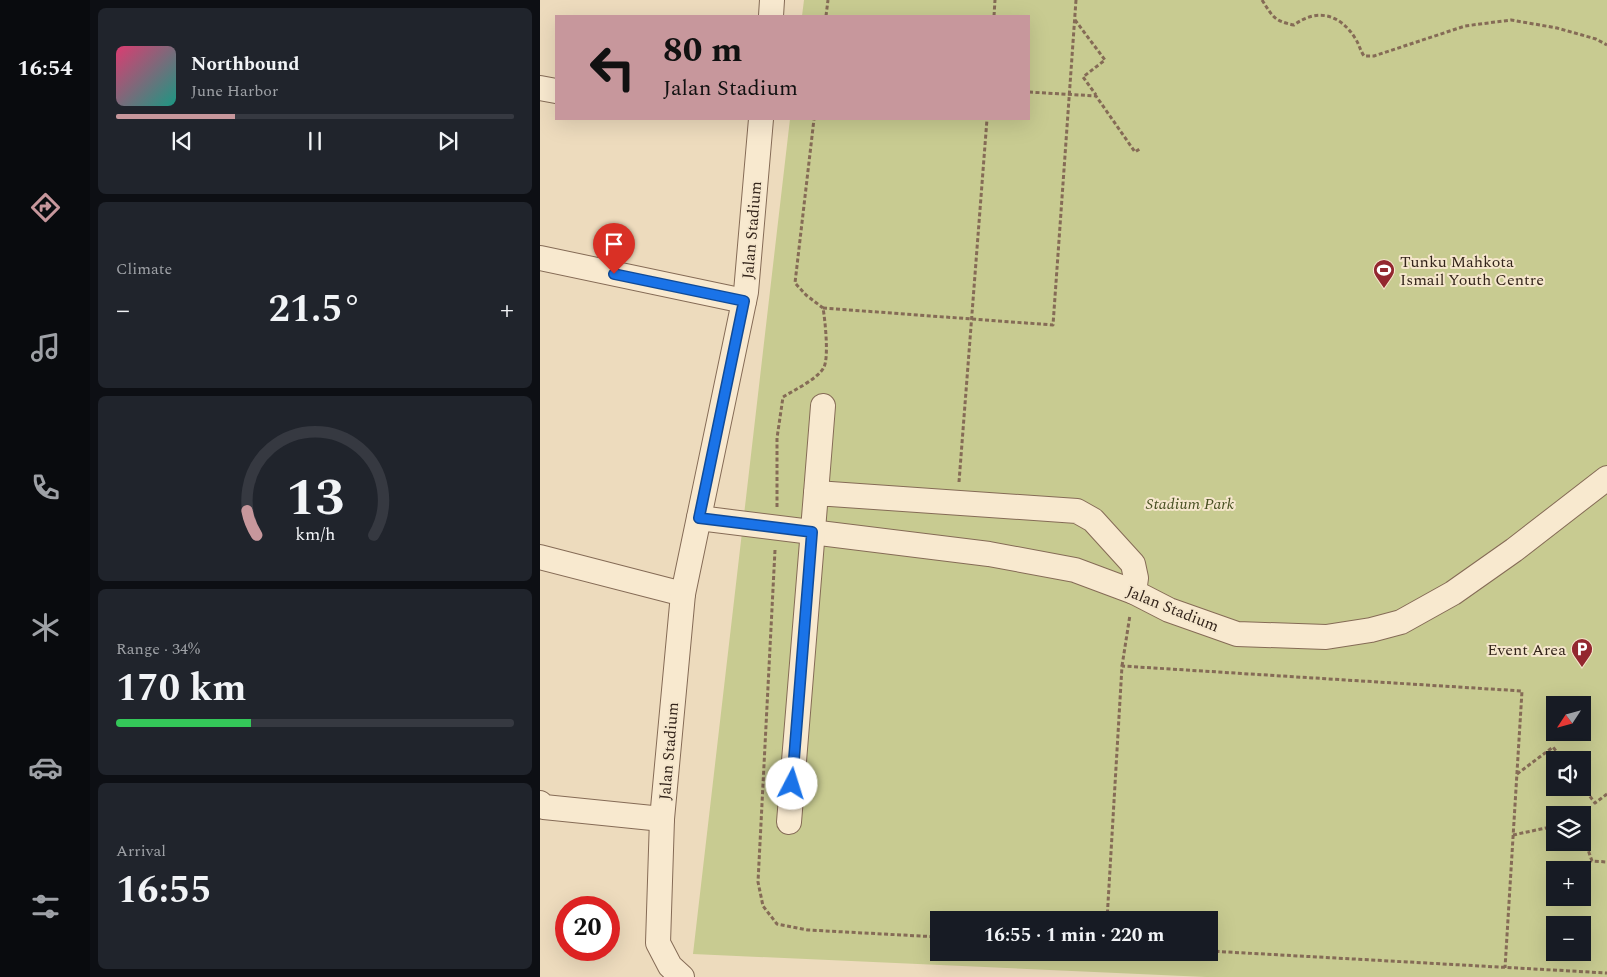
<!DOCTYPE html>
<meta charset="utf-8">
<style>
body{margin:0;font-family:Spectral,serif;background:#20242c;color:#f1f3f6;height:100vh;display:flex;flex-direction:column;font-size:19px;white-space:nowrap}
*{box-sizing:border-box;margin:0}
p{font-size:16px;color:#9ea1a6}
.icon{flex:none;width:28px;height:28px;fill:none;stroke:currentColor;stroke-width:2;stroke-linecap:round;stroke-linejoin:round}
.map{position:relative;flex:1;overflow:hidden}
.drawer{display:flex;flex-direction:column;gap:8px;padding:8px;background:#0d0f14;width:450px}
.drawer>*{flex:none}
.guide{position:absolute;left:15px;top:15px;width:475px;height:105px;border-radius:0px;box-shadow:0 5px 20px #0002;background:#c7979c;color:#111;overflow:hidden}
.needle{width:32px;rotate:234deg}
.buttons{position:absolute;left:1006px;top:696px;display:grid;gap:10px}
.buttons a{display:grid;place-items:center;width:45px;height:45px;border-radius:0px;background:#171b24;box-shadow:0 5px 20px #0002;font-size:25px}
.speed{position:absolute;left:15px;top:896px;display:flex;gap:10px;font-size:25px;font-weight:700;text-align:center}
.speed>*{display:grid;place-content:center;width:65px;height:65px;border-radius:50%;background:#171b24;box-shadow:0 5px 20px #0002;line-height:1}
.speed .limit{border:8px solid #d22;background:#fff;color:#111}
.pin{position:absolute;display:grid;place-items:center;width:42px;height:42px;color:#fff;margin:-51px -21px;border-radius:50% 50% 50% 0;rotate:-45deg;box-shadow:0 0 5px #0007}
.pin .icon{rotate:45deg}
.me{position:absolute;width:55px;margin:-28px;rotate:5deg;stroke-linejoin:round;filter:drop-shadow(0 0 4px #0008)}
.turn{display:flex;align-items:center;gap:18px;height:105px;padding:0 25px;font-size:22px}
.turn .icon{width:65px;height:65px;stroke-width:2.5}
.turn b{display:block;font-size:35px;line-height:42px}
.big{font-size:38px;font-weight:700;line-height:1.1}
.drawer .widget{flex:1;display:flex;flex-direction:column;justify-content:center;gap:8px;min-width:0;padding:0 18px;border-radius:8px;background:#20242c}
.drawer .dial{align-items:center;gap:0}
.dial svg{height:130px;overflow:visible;fill:none;stroke:#363941;stroke-width:7;stroke-linecap:round;text-anchor:middle}
.dial text{fill:#f1f3f6;stroke:none}
.song{display:flex;align-items:center;gap:15px}
.cover{width:60px;height:60px;border-radius:8px;background:linear-gradient(135deg,hsl(340 70% 55%),hsl(170 70% 35%))}
.played{height:5px;border-radius:2px;background:linear-gradient(90deg,#c7979c 30%,#363941 30%)}
.keys{display:flex;justify-content:space-around;direction:ltr}
.heat{display:flex;justify-content:space-between;align-items:center;font-size:28px;direction:ltr}
.charge{height:8px;border-radius:4px;background:linear-gradient(90deg,#34c759 34%,#363941 0)}
.trip{position:absolute;left:390px;top:911px;width:288px;height:50px;border-radius:0px;background:#171b24;box-shadow:0 5px 20px #0002;font-weight:700;line-height:50px;text-align:center}
main{display:flex;flex:1;min-height:0}
.tab-bar{display:flex;flex-direction:column;width:90px;justify-content:space-around;align-items:center;background:#090b0e;color:#9ea1a6}
.tab-bar .icon{width:35px;height:35px}
.tab-bar .selected{color:#c7979c}
.tab-bar b{font-size:22px;color:#f1f3f6}
.map>svg:first-child{display:block}
.green{fill:#c8cb91;fill-rule:evenodd}
.lines{fill:none;stroke-linecap:round;stroke-linejoin:round}
.minor-casing{stroke:#856b56;stroke-width:26}
.path{stroke:#856b56;stroke-width:3;stroke-dasharray:4 2.5;stroke-linecap:butt}
.minor{stroke:#f8e9cf;stroke-width:24}
.route-casing{stroke:#114b97;stroke-width:12}
.route{stroke:#1a73e8;stroke-width:9}
.labels{text-anchor:middle;stroke-width:4;stroke-linejoin:round;paint-order:stroke}
.street-label{font-size:16px;fill:#34251b;stroke:#f5e6cc}
.poi-label{font-size:16px;fill:#34251b;stroke:#f5e6cc;text-anchor:start}
.park-label{font-size:16px;font-style:italic;fill:#485022;stroke:#f5e6cc}
</style>
<main>
<nav class="tab-bar">
<b>16:54</b>
<svg class="icon selected" aria-label="directions" viewBox="0 0 24 24"><path d="M12 3l9 9-9 9-9-9zM9 14v-3h6M13 9l2 2-2 2"/></svg>
<svg class="icon" aria-label="music" viewBox="0 0 24 24"><path d="M9 18V5l10-2v13"/><circle cx="6" cy="18" r="3"/><circle cx="16" cy="16" r="3"/></svg>
<svg class="icon" aria-label="phone" viewBox="0 0 24 24"><path d="M5 4h4l2 5-3 2q2 4 5 5l2-3 5 2v4C11 20 4 13 5 4z"/></svg>
<svg class="icon" aria-label="climate" viewBox="0 0 24 24"><path d="M12 3v18M4 7l16 10M4 17L20 7"/></svg>
<svg class="icon" aria-label="car" viewBox="0 0 24 24"><path d="M5 17H2v-5l4-1 3-4h7l3 4 3 1v5h-3M9 17h6M6 11h13"/><circle cx="7" cy="17" r="2"/><circle cx="17" cy="17" r="2"/></svg>
<svg class="icon" aria-label="filters" viewBox="0 0 24 24"><path d="M4 7h16M4 17h16"/><circle cx="9" cy="7" r="2"/><circle cx="15" cy="17" r="2"/></svg>
</nav>
<section class="drawer">
<div class="widget">
<div class="song"><i class="cover"></i><div><b>Northbound</b><p>June Harbor</p></div></div>
<div class="played"></div>
<div class="keys"><svg class="icon" aria-label="previous" viewBox="0 0 24 24"><path d="M18 5L8 12l10 7zM5 5v14"/></svg><svg class="icon" aria-label="pause" viewBox="0 0 24 24"><path d="M8 5v14M16 5v14"/></svg><svg class="icon" aria-label="next" viewBox="0 0 24 24"><path d="M6 5l10 7-10 7zM19 5v14"/></svg></div>
</div>
<div class="widget"><p>Climate</p>
<div class="heat"><a>−</a><b class="big">21.5°</b><a>+</a></div>
</div>
<div class="widget dial"><svg viewBox="0 0 100 80">
<path d="M14 69A42 42 0 1 1 86 69"/>
<path d="M14 69A42 42 0 0 1 8 54" stroke="#c7979c"/>
<text x="50" y="56" font-size="32" font-weight="700">13</text>
<text x="50" y="72" font-size="11">km/h</text>
</svg></div>
<div class="widget"><p>Range · 34%</p><b class="big">170 km</b><div class="charge"></div></div>
<div class="widget"><p>Arrival</p><b class="big">16:55</b></div>
</section>
<div class="map">
<svg width="1067" height="977" viewBox="0 0 1067 977">
<rect width="100%" height="100%" fill="#eddbbd"/>
<path class="green" d="M264,0H1067V977H666L153,954L250,119H489V16H262ZM1015,705H1042V732H1015ZM1015,760H1042V788H1015ZM1015,815H1042V842H1015ZM1015,870H1042V898H1015ZM399,920H669V952H399ZM1015,925H1042V952H1015Z"/>
<g class="lines">
<g class="minor-casing">
<g id="minor">
<polyline points="231,16 232,0"/>
<polyline points="0,88 16,91"/>
<polyline points="0,258 204,301"/>
<polyline points="276,493 283,406"/>
<polyline points="159,518 449,554 535,570 594,592 629,610 697,634 786,637 831,630 861,622 913,593 974,550 1067,478"/>
<polyline points="0,557 143,594"/>
<polyline points="0,803 4,807 122,819"/>
<polyline points="249,822 276,493 537,511 553,520 593,564 596,578 594,592"/>
<polyline points="142,977 130,966 118,943 122,819 143,594 206,292 221,119"/>
</g>
</g>
<g class="path">
<path d="M722,0C733,17 734,21 754,25C777,8 800,14 815,38C819,44 820,50 824,56H834L925,26L971,20L1017,28L1056,39L1067,45"/>
<polyline points="286,16 288,0"/>
<polyline points="454,16 455,0"/>
<polyline points="535,20 565,60 543,77 556,95"/>
<polyline points="489,92 556,96 595,152 601,148"/>
<polyline points="283,308 513,325 536,0"/>
<polyline points="419,482 447,119"/>
<path d="M237,507V438L243,397C254,390 278,379 284,367C289,357 285,319 283,308L266,295L255,283L274,119"/>
<polyline points="235,550 218,882 223,906 237,924 268,930 399,937"/>
<polyline points="582,666 590,615"/>
<polyline points="977,774 1013,747 1023,760"/>
<polyline points="1042,786 1055,803 1067,794"/>
<polyline points="1042,833 1052,861 1067,862"/>
<polyline points="973,835 1015,826"/>
<polyline points="567,920 582,666 982,691 965,968"/>
<polyline points="669,951 1067,973"/>
</g>
<use href="#minor" class="minor"/>
</g>
<g class="lines">
<g class="route-casing">
<polyline id="route" points="74,274 204,301 159,518 272,532 252,784"/>
</g>
<use href="#route" class="route"/>
</g>
<defs>
<g id="stadium-pin" transform="scale(1.125)"><path d="M0 17L-7.5 6A9.5 9.5 0 1 1 7.5 6Z" fill="#93272f" stroke="#f5e6cc"/><path d="M0-5a6.5 5 0 1 0 0 10a6.5 5 0 1 0 0-10ZM-3.5-1.8h7v3.6h-7Z" fill="#fff"/></g>
<g id="parking-pin" transform="scale(1.125)"><path d="M0 17L-7.5 6A9.5 9.5 0 1 1 7.5 6Z" fill="#93272f" stroke="#f5e6cc"/><path d="M-3.5-5.5H1a3.5 3.5 0 0 1 0 7H-1V5.5H-3.5ZM-1-3.4V-.6H.8a1.4 1.4 0 0 0 0-2.8Z" fill="#fff"/></g>
</defs>
<g fill-rule="evenodd">
<use href="#stadium-pin" x="844" y="270"/>
<use href="#parking-pin" x="1042" y="649"/>
</g>
<g class="labels">
<g class="street-label">
<text transform="translate(211 230) rotate(-85)" y="6">Jalan Stadium</text>
<text transform="translate(633 608) rotate(22)" y="6">Jalan Stadium</text>
<text transform="translate(128 751) rotate(-85)" y="6">Jalan Stadium</text>
</g>
<g class="poi-label">
<text x="860" y="267">Tunku Mahkota<tspan x="860" dy="18">Ismail Youth Centre</tspan></text>
<text x="1026" y="655" text-anchor="end">Event Area</text>
</g>
<g class="park-label">
<text x="650" y="509">Stadium Park</text>
</g>
</g>
</svg>
<div class="buttons">
<a><svg class="needle" viewBox="-14 -14 28 28"><path d="M0-13l5 13h-10z" fill="#e53935"/><path d="M0 13l5-13h-10z" fill="#9ea1a6"/></svg></a>
<a><svg class="icon" aria-label="sound" viewBox="0 0 24 24"><path d="M4 9h4l5-4v14l-5-4H4zM17 9q2 3 0 6"/></svg></a>
<a><svg class="icon" aria-label="layers" viewBox="0 0 24 24"><path d="M12 4l9 5-9 5-9-5zM3 14l9 5 9-5"/></svg></a>
<a>+</a>
<a>−</a>
</div>
<div class="speed"><div class="limit">20</div></div>
<div class="pin" style="left:74px;top:274px;background:#d93025"><svg class="icon" aria-label="arrive" viewBox="0 0 24 24"><path d="M6 21V4h12l-3 4 3 4H6"/></svg></div>
<svg class="me" style="left:252px;top:784px" viewBox="-20 -20 40 40"><circle r="19" fill="#fff"/><path d="M0-13L10 11 0 6-10 11z" fill="#1a73e8"/></svg>
<div class="trip">16:55 · 1 min · 220 m</div>
<div class="guide">
<div class="turn"><svg class="icon" aria-label="left" viewBox="0 0 24 24"><path d="M17 20v-9H6M10 6l-5 5 5 5"/></svg><div><b>80 m</b>Jalan Stadium</div></div>
</div>
</div>
</main>
